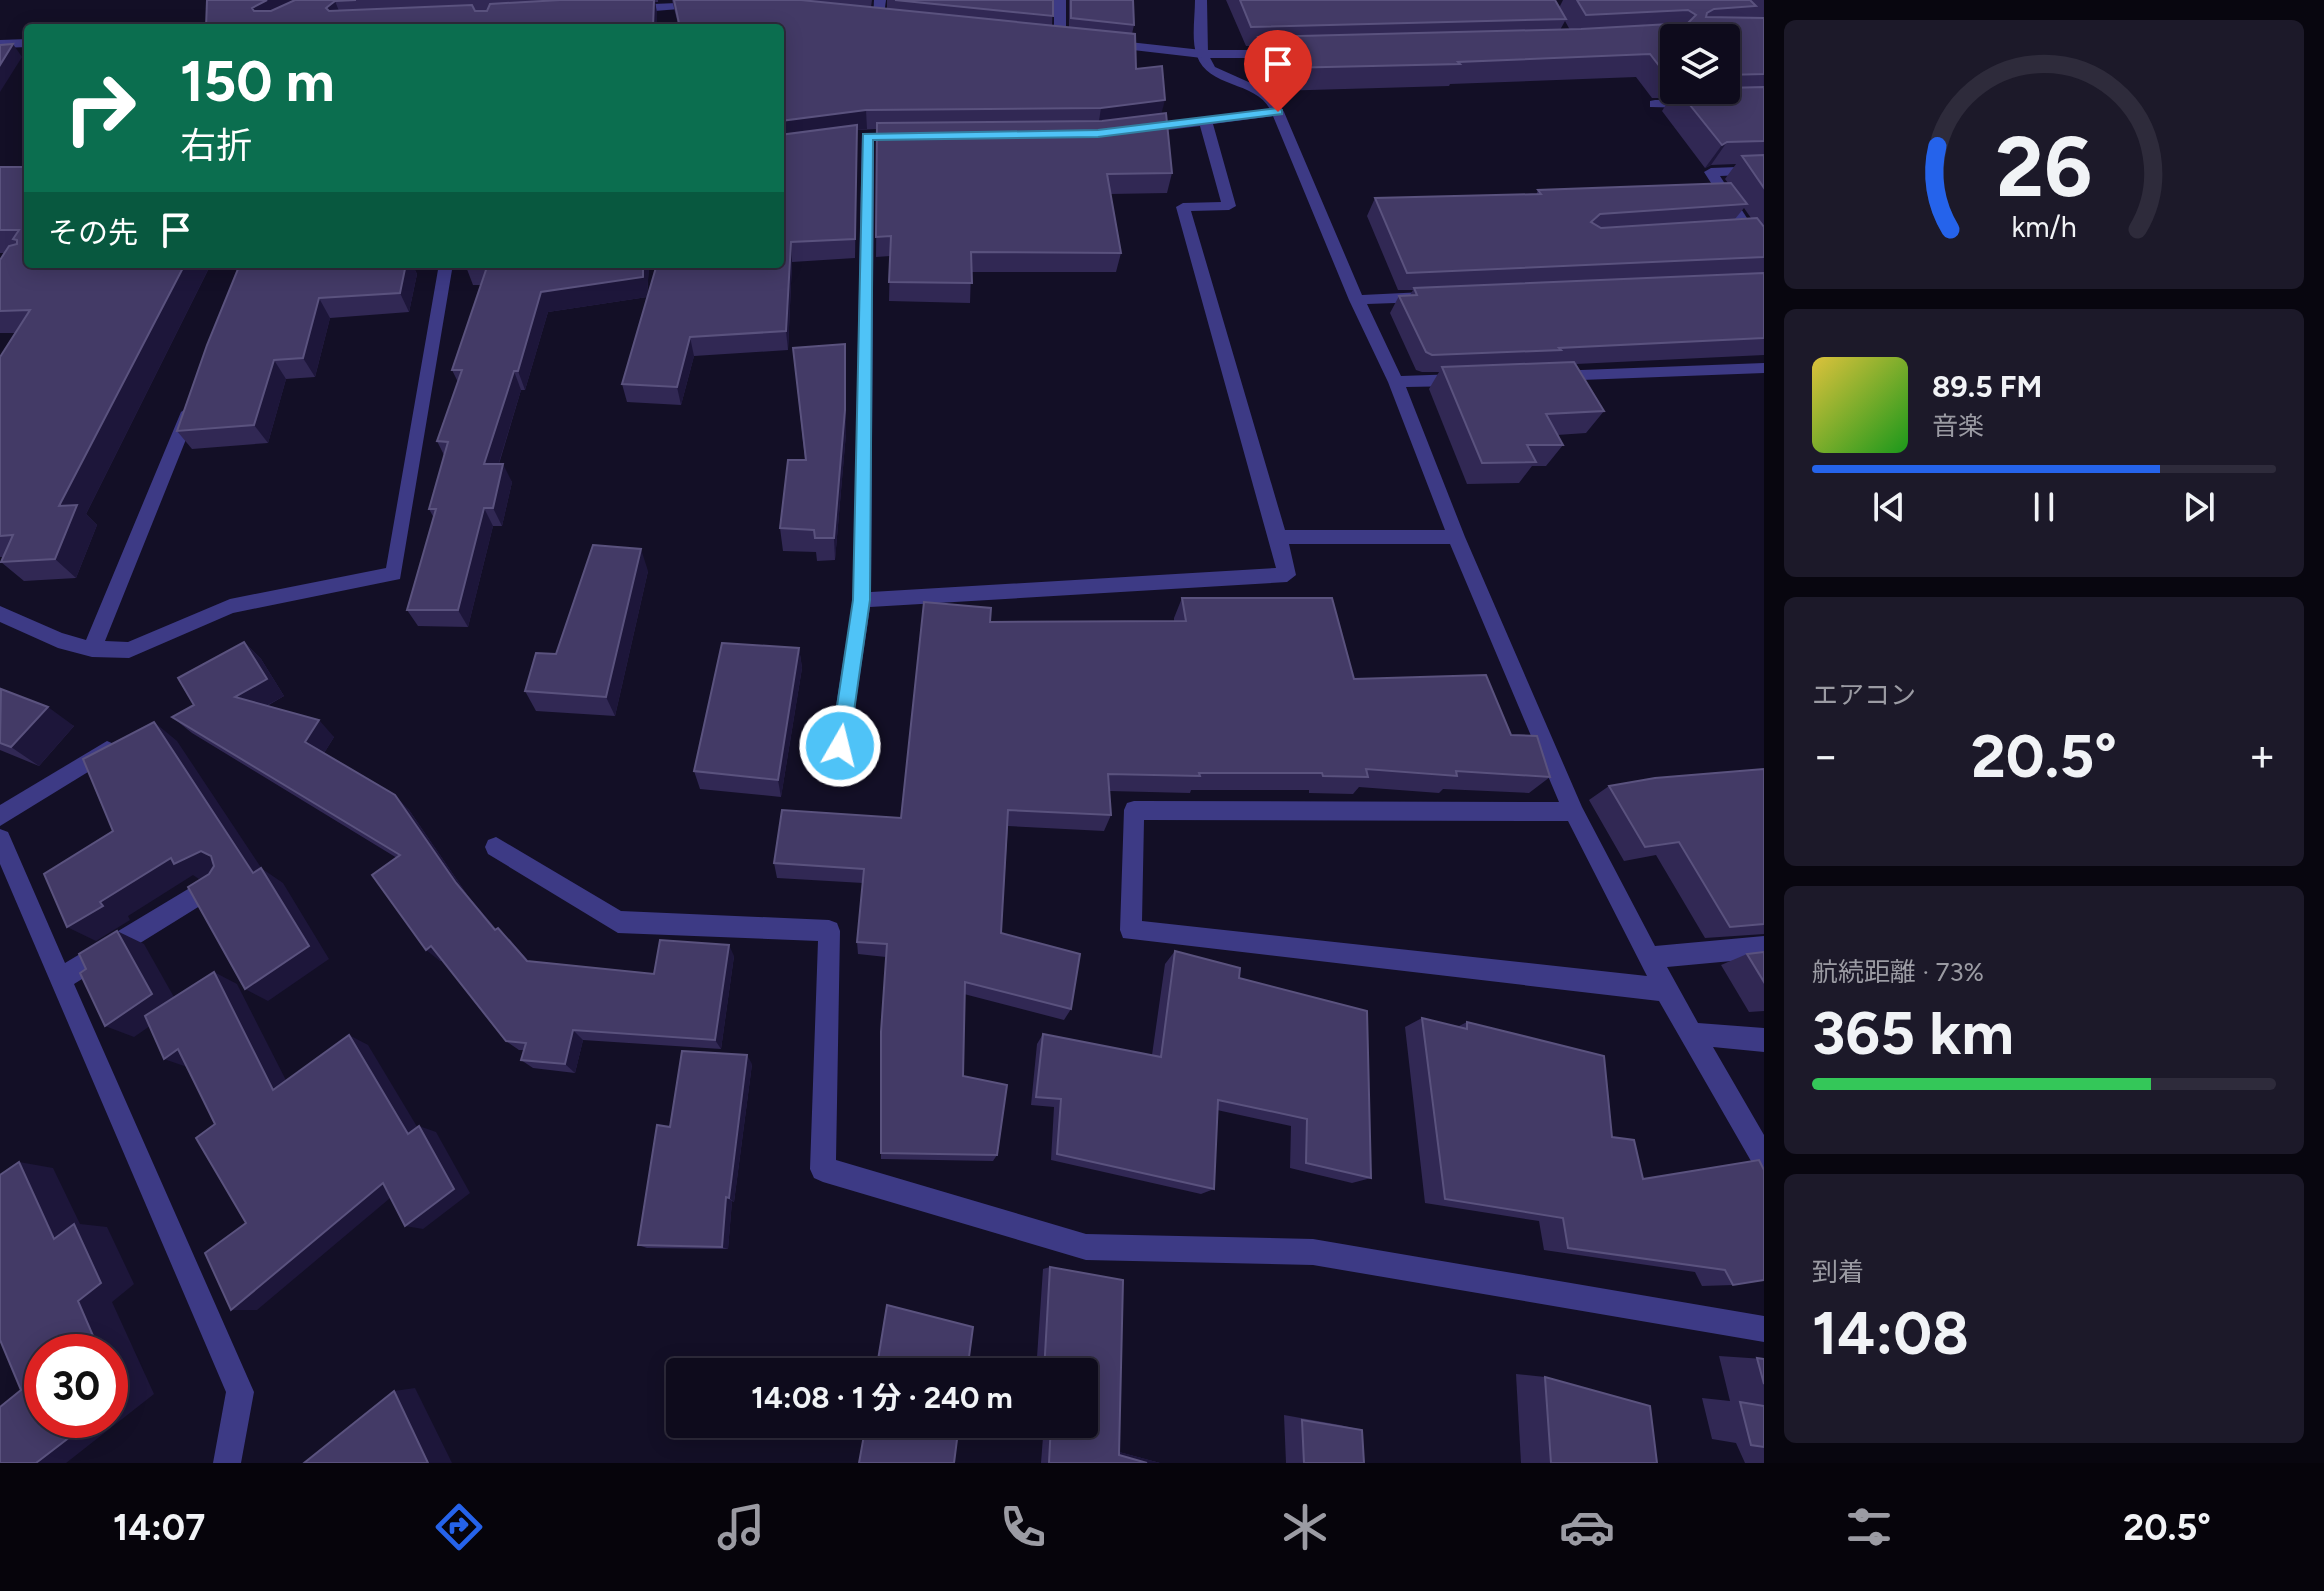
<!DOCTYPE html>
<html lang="ja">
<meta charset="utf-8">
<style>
body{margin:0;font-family:Figtree,"Noto Sans JP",sans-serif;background:#1c1929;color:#f1f3f6;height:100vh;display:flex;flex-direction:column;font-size:30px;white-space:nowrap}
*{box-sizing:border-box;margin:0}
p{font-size:26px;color:#9b9ba3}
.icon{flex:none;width:44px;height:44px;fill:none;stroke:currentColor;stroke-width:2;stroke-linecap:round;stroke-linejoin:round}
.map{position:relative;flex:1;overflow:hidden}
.side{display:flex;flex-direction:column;gap:20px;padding:20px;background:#08060f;width:560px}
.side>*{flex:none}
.hud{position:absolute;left:24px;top:24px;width:760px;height:244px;border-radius:8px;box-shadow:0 4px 20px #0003,0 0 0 2px #2e2b3b;background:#0b6e4f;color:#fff;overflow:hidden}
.tools{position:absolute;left:1660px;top:24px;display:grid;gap:16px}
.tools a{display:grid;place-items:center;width:80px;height:80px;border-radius:8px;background:#0e0b1c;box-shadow:0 4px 20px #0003,0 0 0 2px #2e2b3b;font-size:40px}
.speed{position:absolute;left:24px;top:1334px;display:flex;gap:16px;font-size:40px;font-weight:700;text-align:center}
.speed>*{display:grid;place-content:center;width:104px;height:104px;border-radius:50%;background:#0e0b1c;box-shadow:0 4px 20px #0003,0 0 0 2px #2e2b3b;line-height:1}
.speed .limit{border:12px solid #d22;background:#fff;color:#111}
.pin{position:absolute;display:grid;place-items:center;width:68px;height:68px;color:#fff;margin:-82px -34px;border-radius:50% 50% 50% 0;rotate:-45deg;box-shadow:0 0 8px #0007}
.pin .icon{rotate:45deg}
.me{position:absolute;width:88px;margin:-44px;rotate:8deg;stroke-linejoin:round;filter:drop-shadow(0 0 6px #0008)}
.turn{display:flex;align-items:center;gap:28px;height:168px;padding:0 24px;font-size:36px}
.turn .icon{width:104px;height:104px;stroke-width:2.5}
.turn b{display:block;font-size:56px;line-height:68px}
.then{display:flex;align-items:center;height:76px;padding:0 24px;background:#0003;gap:16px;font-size:30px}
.big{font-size:60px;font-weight:700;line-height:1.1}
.side .tile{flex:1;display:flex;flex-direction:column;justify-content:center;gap:12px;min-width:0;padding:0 28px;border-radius:12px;background:#1c1929}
.side .dial{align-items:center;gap:0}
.dial svg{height:208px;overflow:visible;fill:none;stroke:#2e2b3b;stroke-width:7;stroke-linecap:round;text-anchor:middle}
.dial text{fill:#f1f3f6;stroke:none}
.song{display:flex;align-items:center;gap:24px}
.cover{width:96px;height:96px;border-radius:12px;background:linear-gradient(135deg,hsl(50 70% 55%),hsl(120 70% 35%))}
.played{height:8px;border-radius:4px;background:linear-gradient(90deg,#2563eb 75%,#2e2b3b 75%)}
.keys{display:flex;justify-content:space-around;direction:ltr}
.heat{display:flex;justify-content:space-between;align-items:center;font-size:44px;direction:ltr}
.charge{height:12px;border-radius:6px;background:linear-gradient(90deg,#34c759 73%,#2e2b3b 0)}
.trip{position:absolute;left:666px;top:1358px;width:432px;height:80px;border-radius:8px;background:#0e0b1c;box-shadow:0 4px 20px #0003,0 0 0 2px #2e2b3b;font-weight:700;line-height:80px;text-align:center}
.dock{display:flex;height:128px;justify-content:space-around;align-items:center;background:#06040b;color:#9b9ba3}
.dock .icon{width:56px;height:56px}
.dock .current{color:#2563eb}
.dock b{font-size:36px;color:#f1f3f6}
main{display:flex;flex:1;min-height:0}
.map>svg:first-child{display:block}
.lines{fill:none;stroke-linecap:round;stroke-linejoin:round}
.minor{fill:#3d3a85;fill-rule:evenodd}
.tertiary{fill:#3d3a85;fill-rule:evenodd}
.wall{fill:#312854;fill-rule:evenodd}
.shaded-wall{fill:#1d163a}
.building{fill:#433a66;stroke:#5a527e;stroke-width:2}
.route{fill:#4fc3f7;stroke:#337fa1;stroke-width:2}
</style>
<main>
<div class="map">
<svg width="1764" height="1463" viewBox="0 0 1764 1463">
<rect width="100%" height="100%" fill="#130f26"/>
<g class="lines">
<g class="minor">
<polygon points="874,0 886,0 883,22 873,19"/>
<polygon points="1054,0 1066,0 1066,39 1060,43 1054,39"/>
<path d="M1195,0H1207L1208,54L1215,67L1273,93L1284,112L1362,295L1424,292L1432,297L1424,302L1367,304L1401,376L1459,374L1467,380L1459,386L1406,387L1465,537L1582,807L1655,946L1764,936V958L1667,967L1698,1023L1764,1028V1052L1713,1047L1764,1135V1171L1755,1168L1659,1001L1123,938L1120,930L1124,810L1127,803L1134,801L1559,802L1450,544H1289L1296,575L1287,582L870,607L845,775L842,781L835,784L828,781L825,775L853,600L862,133L874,136L871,592L1276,568L1176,207L1183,203L1221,202L1200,126L1143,133L1136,129L1143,125L1270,109C1255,81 1208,88 1197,56C1191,41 1195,17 1195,0ZM1273,116L1349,300L1388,382L1445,530H1285L1191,211L1229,210L1236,206L1213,124ZM1144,820L1568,821L1647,976L1142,921Z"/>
<polygon points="1655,100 1692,100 1698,104 1692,108 1650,107 1650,101"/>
<polygon points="1764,166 1764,174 1720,176 1754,229 1747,233 1727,233 1727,227 1738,225 1704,172 1711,168"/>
<polygon points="439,264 453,264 400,579 233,613 129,658 92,657 58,648 0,622 0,606 62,633 86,640 181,412 189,406 197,412 105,641 128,642 230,599 386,568"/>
<polygon points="1764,363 1764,373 1555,381 1547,376 1555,371"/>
<polygon points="107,741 114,744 117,750 114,756 0,826 0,805"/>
<polygon points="0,829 8,832 65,963 208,877 216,874 224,877 227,884 224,891 74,984 254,1392 241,1463 213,1463 226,1392 0,864"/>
<polygon points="496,837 621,911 829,920 837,923 840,931 836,1160 1086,1234 1313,1239 1764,1316 1764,1342 1313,1265 1086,1260 823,1182 814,1178 810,1169 818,941 618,933 488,854 485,847 488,840"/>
</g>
<g class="tertiary">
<polygon points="701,2 707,5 705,7 629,13 623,9 629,5"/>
<polygon points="28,39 28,47 0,48 0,40"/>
<polygon points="1111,40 1202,50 1278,50 1284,54 1278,58 1202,58 1107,47 1105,44"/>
</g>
</g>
<g class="wall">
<polygon points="207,0 658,0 658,2 655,2 657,14 206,28"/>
<polygon points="672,0 872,0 871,7 887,9 887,0 1053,0 1052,26 1069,28 1069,0 1133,0 1134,25 1132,34 1136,69 1162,114 1172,173 1167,193 1110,194 1121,253 1116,272 971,272 970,303 889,301 890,256 876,257 877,129 857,130 855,258 792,262 788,350 694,356 681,405 627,402 622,384 780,264 780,28 679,28"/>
<path d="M1226,0H1555L1559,8L1563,0H1764V18H1752H1764V355L1576,364L1604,411L1586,433L1557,435L1563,445L1546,466H1532L1519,483L1467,484L1429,389L1439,372H1422L1416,370L1390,313L1399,296L1410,295L1413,290H1398L1367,216L1375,198L1536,195L1538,190L1728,183L1725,179L1736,164L1711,165L1705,168L1662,111L1670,98H1652L1636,77L1450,84L1449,86L1275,91L1263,85L1252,60L1256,46H1246ZM1565,21L1570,30H1560ZM1674,38H1726V90H1674ZM1744,208L1751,218L1735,219Z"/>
<polygon points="0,167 28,264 211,264 86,514 97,525 76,578 24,581 1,562 3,557 0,557 0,357 16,333 0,333 0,260 4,253 0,253"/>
<polygon points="240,264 412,264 417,274 409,312 330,318 315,377 286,379 268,443 192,449 177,431"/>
<polygon points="465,264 649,264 647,297 548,312 525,390 521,390 499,464 512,482 502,526 493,526 468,627 418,626 407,610 434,518 429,509 444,455 437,441 458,382 452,370 481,285 473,285"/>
<polygon points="845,344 846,433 835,560 817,561 816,552 783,551 780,528 805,460 793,348"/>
<polygon points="648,571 615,716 536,711 525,691 556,654"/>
<polygon points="1182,598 1354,679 1511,735 1550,777 1529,793 1443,789 1439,793 1359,787 1353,794 1309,793 1309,790 1191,790 1190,793 1109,791 1111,815 1104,831 1008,826 1001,933 1071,1009 1064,1020 964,994 963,1076 997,1155 993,1161 881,1159 881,1032 886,957 858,954 857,942 863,883 777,878 774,863 901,818 990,622 1174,621 1174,618"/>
<polygon points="244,642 261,659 284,696 267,706 334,737 324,753 409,810 468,896 496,929 510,940 529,962 654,974 734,956 721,1049 583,1040 575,1073 533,1068 521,1060 524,1050 519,1050 506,1041 442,960 440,961 397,858 192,733 172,717 194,705"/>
<polygon points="799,648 802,668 781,797 700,789 694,771"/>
<polygon points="0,690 74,726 39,766 0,750"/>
<polygon points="1764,769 1764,934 1705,938 1656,855 1624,861 1589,800 1609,786"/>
<polygon points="1175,951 1239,978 1371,1178 1352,1183 1290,1168 1291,1126 1217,1110 1214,1189 1201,1194 1051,1160 1054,1107 1031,1105 1037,1044 1043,1034 1152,1055 1165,964"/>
<polygon points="1764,952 1764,1011 1749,1012 1721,965 1747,954"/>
<polygon points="1422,1018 1457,1027 1467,1022 1612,1137 1643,1179 1759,1160 1733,1285 1702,1286 1695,1272 1544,1250 1539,1221 1425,1203 1405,1027"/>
<polygon points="752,1064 734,1202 732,1201 728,1249 647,1248 638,1245 670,1127"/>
<polygon points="1050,1267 1119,1452 1160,1463 1041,1463 1044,1424 1084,1424 1084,1372 1036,1372 1043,1269"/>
<polygon points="1719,1356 1764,1359 1764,1463 1745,1463 1736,1443 1712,1439 1702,1398 1730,1401"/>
<polygon points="1516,1374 1545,1377 1657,1463 1521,1463"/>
<polygon points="1284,1415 1340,1425 1362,1430 1364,1463 1286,1463"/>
</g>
<g class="shaded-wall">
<polygon points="267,0 315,0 261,27 252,8"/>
<polygon points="654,0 655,0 657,14 657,28 653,28"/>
<polygon points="335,1 343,21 334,28 326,8"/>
<polygon points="13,44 22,57 0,92 0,65"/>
<polygon points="1165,100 1160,119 1098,127 1101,108"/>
<polygon points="866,110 867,129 857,130 855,258 855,239 780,141 780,121"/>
<polygon points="1727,142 1711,165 1705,168 1722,145"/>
<polygon points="791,242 792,262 788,350 786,331"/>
<polygon points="185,264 211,264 86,514 97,525 76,578 55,559 59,506"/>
<polygon points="406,264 412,264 417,274 409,312 400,293"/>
<polygon points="643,264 649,264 647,297 548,312 525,390 518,371 541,292"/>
<polygon points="319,298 330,318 315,377 303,358"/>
<polygon points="690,337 694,356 681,405 677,387"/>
<polygon points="845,344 846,433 835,560 834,538"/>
<polygon points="274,360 286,379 268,443 254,425"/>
<polygon points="514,371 521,390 493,482 484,464"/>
<polygon points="503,464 512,482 502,526 493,508"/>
<polygon points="484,508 493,526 468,627 458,610"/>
<polygon points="641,549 648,571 615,716 606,697"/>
<polygon points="244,642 261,659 284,696 253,713 235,697"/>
<polygon points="799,648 802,668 781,797 778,780"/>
<polygon points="48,707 74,726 39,766 11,747"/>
<polygon points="319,720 334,737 321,758 305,742"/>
<polygon points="154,722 177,741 264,872 261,868 283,883 329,959 268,1001 245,989 253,873"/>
<polygon points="395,795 409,810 468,896 507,942 495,930 456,883"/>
<polygon points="201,851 224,867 199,879 193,875 128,916 130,920 96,941 67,927 100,902 171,858"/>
<polygon points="498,928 510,940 538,972 527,961"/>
<polygon points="117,931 144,944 179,1006 134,1037 105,1026"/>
<polygon points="729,945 734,956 721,1049 715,1040"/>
<polygon points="431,946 445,957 440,961 426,950"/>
<polygon points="214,972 237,984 295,1098 273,1090"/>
<polygon points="573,1030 583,1040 575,1073 565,1064"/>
<polygon points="349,1035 368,1045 425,1140 408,1134"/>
<polygon points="178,1049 190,1068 164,1059"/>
<polygon points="747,1055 752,1064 734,1202 729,1198"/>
<polygon points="419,1126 436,1132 470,1193 423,1229 405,1226"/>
<polygon points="19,1162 53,1168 80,1224 107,1227 134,1284 112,1302 154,1394 66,1463 36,1463 92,1420 110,1420 110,1352 100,1352 78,1301 54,1239"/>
<polygon points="383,1183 402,1188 257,1310 231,1310"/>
<polygon points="726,1197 732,1201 728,1249 722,1247"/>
<polygon points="415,1388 452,1463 428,1463 394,1391"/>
<polygon points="1108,1449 1160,1463 1147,1463 1119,1455"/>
</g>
<g class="building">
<polygon points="207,0 267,0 252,8 254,11 271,11 295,0 356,0 335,1 326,8 329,11 472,5 475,11 487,11 490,4 560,0 654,0 653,28 206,28"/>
<polygon points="674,0 801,0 1135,34 1136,69 1162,66 1165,100 1101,108 866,110 780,121 780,28 680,28"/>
<polygon points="895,0 1053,0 1053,16"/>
<polygon points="1071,0 1133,0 1134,25 1071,18"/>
<polygon points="1240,0 1555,0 1566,19 1251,27"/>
<polygon points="1577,0 1750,0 1756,6 1714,9 1707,13 1706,17 1764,18 1764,74 1726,75 1726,38 1674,38 1674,75 1667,76 1650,54 1458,62 1460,64 1282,68 1270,62 1258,37 1581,29 1688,23 1696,15 1688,10 1586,15"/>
<polygon points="13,44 0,65 0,45"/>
<polygon points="1764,87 1764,141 1727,142 1722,145 1678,90 1726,90 1726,88"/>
<polygon points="1166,113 1172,173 1107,174 1121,253 971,252 972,283 889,282 891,236 876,237 877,123 1102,121"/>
<polygon points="857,125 855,239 791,242 786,331 690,337 677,387 622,384 657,264 780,264 780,135"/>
<polygon points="1764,155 1764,188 1742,156"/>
<polygon points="0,167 28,167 28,264 185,264 59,506 77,505 55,559 1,562 13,535 0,536 0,357 30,310 0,311 0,260 9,246 17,244 17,240 13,239 19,230 0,230"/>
<polygon points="1731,183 1747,204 1600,214 1591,222 1601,228 1757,218 1764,227 1764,257 1407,273 1375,198 1541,194 1538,190"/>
<polygon points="240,264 406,264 400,293 319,298 303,358 274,360 254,425 177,431 207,345"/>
<polygon points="488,264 643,264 643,277 541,292 518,371 514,371 484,464 503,464 493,508 484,508 458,610 407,610 436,509 429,509 448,442 437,441 462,370 452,370"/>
<polygon points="1764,273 1764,338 1559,348 1561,350 1432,355 1426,352 1399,296 1417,295 1414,288"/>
<polygon points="845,344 845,410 834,538 815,538 814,530 780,528 788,460 806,460 793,348"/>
<polygon points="1574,362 1604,411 1546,414 1563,445 1527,445 1536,462 1482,463 1442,367"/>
<polygon points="593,545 641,549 606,697 525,691 536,653 556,654"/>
<polygon points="1182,598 1332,598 1354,679 1486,675 1511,735 1537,736 1550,777 1456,771 1457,776 1366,769 1368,777 1323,776 1322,773 1199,773 1200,776 1108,774 1111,815 1008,810 1001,933 1080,954 1071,1009 965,982 963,1076 1007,1085 997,1155 881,1153 881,1032 887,944 857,942 864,869 774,863 782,810 901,818 924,602 991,608 990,622 1186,621"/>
<polygon points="244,642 267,679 235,697 319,720 305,742 395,795 456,883 495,930 498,928 527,961 654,974 660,940 729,945 715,1040 573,1030 565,1064 521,1060 526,1043 506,1041 431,946 426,950 372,875 400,855 172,717 194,705 178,678"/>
<polygon points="722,643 799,648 778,780 694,771"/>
<polygon points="1,689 48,707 11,747 0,743"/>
<polygon points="154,722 253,873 261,868 309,946 245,989 188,887 209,874 214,866 211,856 201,851 174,864 171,858 100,902 103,906 67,927 44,874 113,831 83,759"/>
<polygon points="1764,769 1764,924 1730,927 1679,842 1645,847 1609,786 1655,778"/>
<polygon points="117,931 152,994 105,1026 80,973 86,969 79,954"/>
<polygon points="1175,951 1240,968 1239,978 1367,1011 1371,1178 1306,1163 1307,1119 1218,1100 1214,1189 1057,1154 1061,1099 1036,1097 1043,1034 1161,1057"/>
<polygon points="1764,952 1764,982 1747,954"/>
<polygon points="214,972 273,1090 349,1035 408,1134 419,1126 454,1189 405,1226 383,1183 231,1310 205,1253 246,1223 196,1138 215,1124 178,1049 164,1059 145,1016"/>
<polygon points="1422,1018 1467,1029 1467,1022 1604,1056 1612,1137 1634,1140 1643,1179 1759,1160 1764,1170 1764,1280 1733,1285 1725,1270 1568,1248 1563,1218 1445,1199"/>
<polygon points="682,1051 747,1055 729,1198 726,1197 722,1247 638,1245 657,1125 670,1127"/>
<polygon points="19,1162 54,1239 74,1224 101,1283 78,1301 100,1352 42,1352 42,1420 92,1420 36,1463 0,1463 0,1407 21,1390 0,1340 0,1175"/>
<polygon points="1050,1267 1123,1280 1119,1455 1147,1463 1049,1463 1051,1424 1084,1424 1084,1372 1044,1372"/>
<polygon points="887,1305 973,1327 967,1372 876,1372"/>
<polygon points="1757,1358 1764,1359 1764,1384"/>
<polygon points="110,1374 121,1398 110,1406"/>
<polygon points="1545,1377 1650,1406 1657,1463 1551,1463"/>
<polygon points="394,1391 428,1463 304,1463"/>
<polygon points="1740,1402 1764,1406 1764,1447 1751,1445"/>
<polygon points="1302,1420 1362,1430 1364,1463 1304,1463"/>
<polygon points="866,1424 959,1424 954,1463 859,1463"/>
</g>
<polygon class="route" points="1278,108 1282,110 1282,114 1098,137 873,140 870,600 849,746 846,751 833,751 831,746 853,600 863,134 1098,130"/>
</svg>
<div class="tools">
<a><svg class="icon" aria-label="layers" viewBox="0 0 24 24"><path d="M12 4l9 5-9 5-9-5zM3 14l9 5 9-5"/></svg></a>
</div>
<div class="speed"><div class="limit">30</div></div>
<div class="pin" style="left:1278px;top:112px;background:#d93025"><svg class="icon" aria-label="arrive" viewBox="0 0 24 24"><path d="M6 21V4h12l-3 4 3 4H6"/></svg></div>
<svg class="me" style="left:840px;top:746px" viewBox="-20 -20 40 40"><circle r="17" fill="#4fc3f7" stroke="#fff" stroke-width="3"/><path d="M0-11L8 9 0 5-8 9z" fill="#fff"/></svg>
<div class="trip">14:08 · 1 分 · 240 m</div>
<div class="hud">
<div class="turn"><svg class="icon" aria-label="right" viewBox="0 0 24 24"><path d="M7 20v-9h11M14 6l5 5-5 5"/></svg><div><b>150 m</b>右折</div></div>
<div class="then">その先<svg class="icon" aria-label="arrive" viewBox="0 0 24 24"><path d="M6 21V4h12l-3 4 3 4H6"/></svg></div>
</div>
</div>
<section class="side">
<div class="tile dial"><svg viewBox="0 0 100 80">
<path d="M14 69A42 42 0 1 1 86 69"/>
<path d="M14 69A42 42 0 0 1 9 37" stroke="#2563eb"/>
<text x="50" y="56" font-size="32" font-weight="700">26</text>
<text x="50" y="72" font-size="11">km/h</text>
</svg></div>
<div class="tile">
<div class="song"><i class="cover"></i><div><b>89.5 FM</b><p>音楽</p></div></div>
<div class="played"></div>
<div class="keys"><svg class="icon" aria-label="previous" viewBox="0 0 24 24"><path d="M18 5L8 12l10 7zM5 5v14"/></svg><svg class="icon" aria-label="pause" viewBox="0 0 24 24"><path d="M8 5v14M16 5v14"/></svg><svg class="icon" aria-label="next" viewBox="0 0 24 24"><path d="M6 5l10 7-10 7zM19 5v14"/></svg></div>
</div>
<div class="tile"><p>エアコン</p>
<div class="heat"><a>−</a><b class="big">20.5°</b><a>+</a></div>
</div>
<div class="tile"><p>航続距離 · 73%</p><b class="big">365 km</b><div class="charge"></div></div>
<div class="tile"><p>到着</p><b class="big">14:08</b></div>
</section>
</main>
<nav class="dock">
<b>14:07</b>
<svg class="icon current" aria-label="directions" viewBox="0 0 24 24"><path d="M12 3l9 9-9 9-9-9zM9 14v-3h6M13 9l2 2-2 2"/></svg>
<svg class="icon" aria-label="music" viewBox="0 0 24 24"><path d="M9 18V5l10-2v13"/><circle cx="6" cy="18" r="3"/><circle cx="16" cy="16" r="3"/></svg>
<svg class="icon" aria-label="phone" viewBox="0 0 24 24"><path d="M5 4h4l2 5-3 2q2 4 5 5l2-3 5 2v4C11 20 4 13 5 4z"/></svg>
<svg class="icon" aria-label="climate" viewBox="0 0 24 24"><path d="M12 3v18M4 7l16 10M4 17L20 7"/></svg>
<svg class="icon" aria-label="car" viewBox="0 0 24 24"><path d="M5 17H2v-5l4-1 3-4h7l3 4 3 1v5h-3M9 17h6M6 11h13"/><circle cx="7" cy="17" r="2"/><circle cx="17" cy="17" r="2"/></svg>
<svg class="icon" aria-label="filters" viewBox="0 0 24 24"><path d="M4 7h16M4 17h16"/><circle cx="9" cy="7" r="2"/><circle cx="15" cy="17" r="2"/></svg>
<b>20.5°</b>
</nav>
